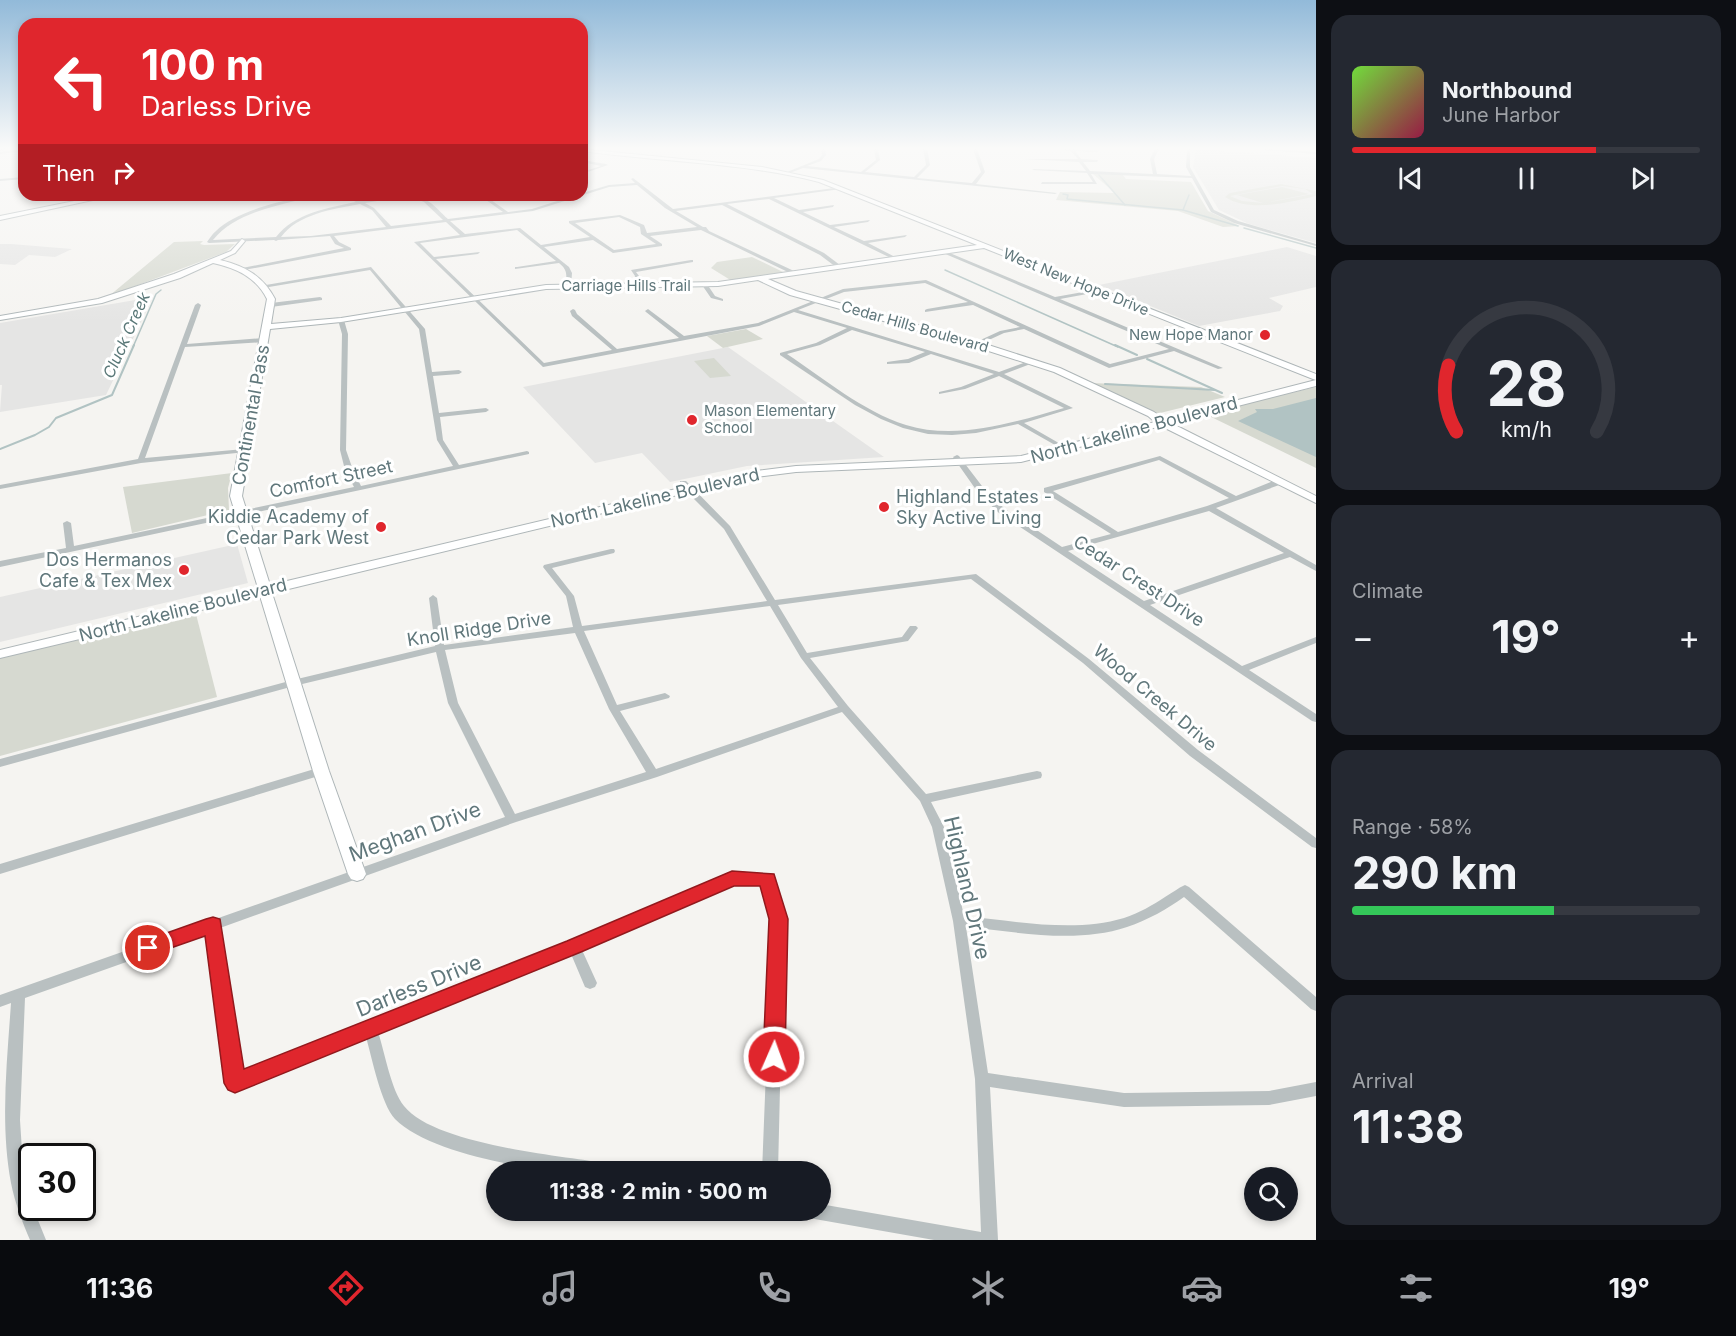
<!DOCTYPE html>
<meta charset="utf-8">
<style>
body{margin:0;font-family:Inter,sans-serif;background:#242831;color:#f1f3f6;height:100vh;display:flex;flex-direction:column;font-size:22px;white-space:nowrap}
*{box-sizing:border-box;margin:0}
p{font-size:20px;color:#9ea1a6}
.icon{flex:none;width:33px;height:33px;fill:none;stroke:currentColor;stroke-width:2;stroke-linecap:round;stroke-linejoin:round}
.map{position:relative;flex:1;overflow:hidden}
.panel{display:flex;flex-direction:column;gap:15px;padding:15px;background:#0d0f14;width:420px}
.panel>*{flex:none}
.hud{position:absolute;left:18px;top:18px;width:570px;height:183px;border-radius:18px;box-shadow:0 3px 9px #0003;background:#e0262d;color:#fff;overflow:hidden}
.tools{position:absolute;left:1244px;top:1167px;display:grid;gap:12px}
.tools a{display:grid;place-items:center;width:54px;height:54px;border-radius:50%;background:#171b24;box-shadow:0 3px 9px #0003;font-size:30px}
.speed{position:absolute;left:18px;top:1143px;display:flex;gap:12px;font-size:30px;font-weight:700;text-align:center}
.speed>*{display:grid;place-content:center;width:78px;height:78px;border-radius:50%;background:#171b24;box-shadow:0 3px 9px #0003;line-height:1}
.speed .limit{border:3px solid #111;border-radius:9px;background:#fff;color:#111}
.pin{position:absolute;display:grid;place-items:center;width:51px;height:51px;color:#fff;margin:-26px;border:3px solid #fff;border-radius:50%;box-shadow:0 2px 6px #0007}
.me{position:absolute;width:66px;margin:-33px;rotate:2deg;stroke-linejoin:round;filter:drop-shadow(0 0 4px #0008)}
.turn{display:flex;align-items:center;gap:21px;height:126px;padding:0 24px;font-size:27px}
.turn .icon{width:78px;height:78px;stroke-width:2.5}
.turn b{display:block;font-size:42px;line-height:51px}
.then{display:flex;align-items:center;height:57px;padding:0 24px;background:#0003;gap:12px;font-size:22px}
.big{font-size:45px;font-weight:700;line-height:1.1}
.panel .tile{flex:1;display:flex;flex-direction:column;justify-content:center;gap:9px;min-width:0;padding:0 21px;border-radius:18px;background:#242831}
.panel .dial{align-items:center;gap:0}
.dial svg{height:156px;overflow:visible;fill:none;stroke:#363941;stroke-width:7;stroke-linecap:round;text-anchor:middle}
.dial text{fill:#f1f3f6;stroke:none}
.song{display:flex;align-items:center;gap:18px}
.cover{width:72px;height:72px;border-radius:9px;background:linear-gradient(135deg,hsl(100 70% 55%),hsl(340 70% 35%))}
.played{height:6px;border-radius:3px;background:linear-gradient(90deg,#e0262d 70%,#363941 70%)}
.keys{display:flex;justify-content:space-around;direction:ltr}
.heat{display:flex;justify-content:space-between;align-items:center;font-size:33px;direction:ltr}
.charge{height:9px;border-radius:4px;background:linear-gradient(90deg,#34c759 58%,#363941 0)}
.trip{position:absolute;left:486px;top:1161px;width:345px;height:60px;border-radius:30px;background:#171b24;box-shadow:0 3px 9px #0003;font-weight:700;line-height:60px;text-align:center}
.dock{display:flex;height:96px;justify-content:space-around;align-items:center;background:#090b0e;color:#9ea1a6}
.dock .icon{width:42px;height:42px}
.dock .active{color:#e0262d}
.dock b{font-size:27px;color:#f1f3f6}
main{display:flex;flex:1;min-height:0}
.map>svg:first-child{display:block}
.built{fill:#e5e5e4}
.green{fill:#d6d9d0;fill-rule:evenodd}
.water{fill:#b1c3c3}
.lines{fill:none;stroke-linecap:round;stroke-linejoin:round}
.stream-far1{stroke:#b1c3c3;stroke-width:1.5}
.stream{stroke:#b1c3c3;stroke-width:2}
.secondary-casing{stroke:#aeb6b8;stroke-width:2}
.street{fill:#b9c0c1;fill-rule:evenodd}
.secondary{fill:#fff;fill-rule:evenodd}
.route{fill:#e0262d;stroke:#92191d;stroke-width:1.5}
.poi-dot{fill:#e0262d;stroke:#fff;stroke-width:2}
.labels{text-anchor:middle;stroke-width:6;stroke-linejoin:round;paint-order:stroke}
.far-street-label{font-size:15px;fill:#60777b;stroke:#fff}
.far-poi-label{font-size:15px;fill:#60777b;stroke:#fff;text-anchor:end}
.far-water-label{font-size:16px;font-style:italic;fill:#5a7878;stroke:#fff}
.street-label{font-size:18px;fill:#60777b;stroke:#fff}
.poi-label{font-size:18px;fill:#60777b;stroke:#fff;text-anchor:end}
.near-street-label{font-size:21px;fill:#60777b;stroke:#fff}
</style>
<main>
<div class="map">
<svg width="1316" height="1240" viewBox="0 0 1316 1240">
<rect width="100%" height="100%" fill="#f5f4f1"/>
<g class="built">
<polygon points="1196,149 1316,158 1316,243 1249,224 1219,210 1193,167"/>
<polygon points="0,244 11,244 72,249 55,257 29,255 15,265 0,264"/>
<polygon points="1287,247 1316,256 1316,287 1269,298 1283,306 1280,311 1199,326 1099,285"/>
<polygon points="153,297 106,395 0,412 2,385 0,385 0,323"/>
<polygon points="728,347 884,457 747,466 670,482 642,453 595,463 523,387"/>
<polygon points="237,544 248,583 0,642 0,597"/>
</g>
<g class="green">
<polygon points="1093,174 1122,174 1126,179 1191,182 1208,211 1240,226 1223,227 1178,211 1056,200 1060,192 1115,193"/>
<path d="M1281,184L1316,191V196C1290,202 1250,213 1225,197L1230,193ZM1282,186L1305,189L1313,194L1264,203L1309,194L1282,187L1237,195L1263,203L1242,201L1230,196Z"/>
<polygon points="203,241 200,244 204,245 235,244 226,252 109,296 174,242"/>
<polygon points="752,257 783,272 732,281 711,268 717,262"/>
<polygon points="746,329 763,339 723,348 707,336"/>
<polygon points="714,358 731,376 710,378 694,361"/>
<polygon points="1090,383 1201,387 1225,397 1156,414"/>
<polygon points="1316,387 1316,468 1205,414 1206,413"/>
<polygon points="232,473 228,488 229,510 132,533 123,487"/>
<polygon points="196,614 217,697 0,756 0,657"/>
</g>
<polygon class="water" points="1316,398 1316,457 1238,421 1257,412 1255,409 1273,409"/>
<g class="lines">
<g class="stream-far1">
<polyline points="0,150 4,149"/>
<polyline points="1099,175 1125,205"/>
<polyline points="1063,194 1068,195 1067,199 1183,210 1238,226"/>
<polyline points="1183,210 1189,195"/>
<polyline points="1244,228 1316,248"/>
<polyline points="945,270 1118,347"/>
<polyline points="133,347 156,294 161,290"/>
</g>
<g class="stream">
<polyline points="1115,345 1137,355"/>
<polyline points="1147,359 1222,393"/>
<polyline points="1105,384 1215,390"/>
<polyline points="0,449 35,435 49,427 56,418 112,395 134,345"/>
</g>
<g class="secondary-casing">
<g id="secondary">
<path d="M582,149L762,167L823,180L1316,374V380L1313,379L984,248L768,279L796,291L979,342L1060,368L1154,412L1164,419L1316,380V386L1171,423L1316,496V503L1161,426L1021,462L796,472L748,478L272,593L329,771L366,874L363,879L357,881L351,879L348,874L313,771L260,596L0,658V650L258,588L230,496L267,299C256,277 236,268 213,263L180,278L102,303L0,320V316L98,299L174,274L231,251L242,239L245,241L235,253L220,260C245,266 263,276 275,299L271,324L341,318L546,285L718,282L977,245L819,182C741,162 661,162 582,151ZM758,280L790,295L973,346L1054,372L1148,416L1155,422L1021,456L796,466L748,472L270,585L242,496L270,329L341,322L546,289L718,286Z"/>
<polygon points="104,195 116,195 0,220 0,216"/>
</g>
</g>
<g class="street">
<polygon points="24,149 24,151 0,154 0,152"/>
<polygon points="821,149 825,149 826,155 821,161 807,166 861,172 876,160 874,149 878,149 880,160 865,172 914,177 926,165 923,149 927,149 930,165 917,178 972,183 981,172 973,149 977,149 985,172 976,184 1057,193 1055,194 803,168 787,174 787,172 819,159 822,155"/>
<polygon points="1057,149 1099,150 1098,152 1075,151 1081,159 1098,160 1097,162 1083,162 1090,171 1153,174 1150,159 1155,149 1159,149 1154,159 1157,174 1191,176 1186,167 1187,150 1190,149 1190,167 1214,210 1238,221 1316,244 1316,246 1234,223 1211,212 1192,178 1091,174 1097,184 1041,184 1042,182 1093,182 1087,173 1032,170 1034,169 1086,171 1079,162 1024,159 1078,159 1071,151"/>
<polygon points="1264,149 1316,152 1316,154 1266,150"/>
<polygon points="582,160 606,164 608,165 582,174 582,172 601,166 582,162"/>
<polygon points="24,177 24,179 0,181 0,179"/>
<path d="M633,178L673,209L842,187L841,189L774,198L799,210L834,205L833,207L803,212L830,225L870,220L868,222L834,227L864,241L907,235L905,237L868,243L901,260L897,261L769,199L727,204L824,253L840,265V267H836L820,255L722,205L676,211L703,227H706L709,231L794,271V273H790L701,230L650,236L662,244V246L613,253L593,240L544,247L569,267L572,273L571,286L568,288L565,286C567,276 568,270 559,263L515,269V267H517L556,261L517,230L420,243L434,257L480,252L478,254L436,259L544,363L612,350L572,316L570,311L573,309L575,310L577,314L617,349L679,338L646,312L645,311L648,309L684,336L758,323L843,289L926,280L1110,364L1169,349L943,253L945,251L1055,297L1100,289V291L1098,292L1060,299L1223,368L1218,369L1174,351L1109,368L1024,329L1004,333L978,345H974V343L1000,331L1020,327L973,305L925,312V310L927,309L968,302L925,283L844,292L798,310L999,372L1029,361H1033V363L1004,374L1073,408L1024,423L1057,442L1058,443L1055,445L1018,424L976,433L952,435L928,434L903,428L881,419L855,405L780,355V353L816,343L847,328L794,312L759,326L543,367L414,242L460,235L446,222L334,236L339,242L351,248V250L244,270L242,269V268L344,248L335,244L330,236L278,240L276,241L274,240L209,243L207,242C210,238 212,234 216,231C237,210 297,195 327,195C317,199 306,199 295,201C266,208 232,216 213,240L276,237C295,213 327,208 356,202L342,195C350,195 356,202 365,201C385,199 407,189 426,200C434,204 441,213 448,219L503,212L479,195H484L508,212L532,209L576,195H582V193L609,185L635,183L631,179ZM637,185L665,208L697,227L647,233L644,225L620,215L569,221V223L590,237L541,245L520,228L465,234L450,221L533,211L609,187ZM408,196L424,202L443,220L391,226L374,208L365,203ZM360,204L372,210L386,227L311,236L281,237C298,214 333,209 360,204ZM619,217L640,227L641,234L656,244L614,250L575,223ZM852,330L925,352L908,359L887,362V364L909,363L931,354L994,374L961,387L939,392V394L965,389L999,376L1064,408C1015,422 957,441 906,425C862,411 825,379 787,354L820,345Z"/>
<polygon points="691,260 693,260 693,262 636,272 639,276 639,286 636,288 633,286 635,276 631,270"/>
<polygon points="371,267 425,329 432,372 459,370 462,372 459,374 433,376 439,413 486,408 489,410 486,412 440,417 443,440 459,465 527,451 529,452 529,454 0,567 0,561 66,548 63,523 67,521 71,523 74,546 354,487 345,470 340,450 342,334 338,320 341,318 344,320 348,334 346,450 353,470 361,486 453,466 437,440 419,329 370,270 263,288 260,286"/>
<polygon points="703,284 707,284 715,296 723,299 723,301 711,298 702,285"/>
<polygon points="320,297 322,298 322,300 271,307 268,305 271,303"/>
<polygon points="198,303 201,305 187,344 264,338 267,340 264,342 185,347 145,458 244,449 247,451 246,452 141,463 0,489 0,485 138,459 195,305"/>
<path d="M957,455L959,456L985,490L1005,509L1062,547L1111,534L1044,492V488L1160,456L1236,496L1276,480H1282V484L1216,508L1316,565V571L1290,557L1150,605L1242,666L1316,637V643L1249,670L1316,714V722L1312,721L999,513L979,494L953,457ZM1159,460L1229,498L1207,506L1118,532L1053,491ZM1209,511L1284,553L1144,601L1068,551Z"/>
<path d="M680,481H686L730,526L775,600L976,574L1089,659L1198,750L1316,838V848L1312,847L1190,756L1083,663L971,579L778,605L807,653L902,637L910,626H916L918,628L908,641L810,658L848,706L926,794L1037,771L1041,772L1042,775L1041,778L1037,779L931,802L944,827L964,916C1016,921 1074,933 1124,918C1139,913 1153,905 1165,897C1172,893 1178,888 1185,885L1189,887L1316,997V1011L1311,1009L1184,897C1167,909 1148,920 1127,927C1076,944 1018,932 966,927L988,1073L1124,1093L1269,1091L1316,1082V1096L1269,1105L1124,1107L990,1087L998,1240H934L809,1218L803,1216L801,1210H820V1204L981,1232L975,1079L953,921L932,827L920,801L842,712L657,777L516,822L220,928L241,1074L569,943L728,876L732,874H768L772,876L784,919L778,1172H762L772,919L763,884H733L582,950L597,983L595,987L590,989L585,987L571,954L378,1032C385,1053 391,1090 404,1106C435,1145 562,1156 611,1164L617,1166L619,1172C599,1172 579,1173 559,1171C516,1168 425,1150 395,1119C381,1104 372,1058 366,1037L235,1090L230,1088L228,1083L208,933L25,998L20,1120L22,1151L32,1208H33L46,1240H30C22,1221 15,1203 11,1183C0,1124 7,1062 11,1003L0,1007V995L505,817L448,703L436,652L294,686L0,767V759L293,680L435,646L429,598L433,595L437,598L444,645L573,627L566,596L543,567L544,565L611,549H614L615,551L614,553L552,568L574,596L582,626L767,601L724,529L680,485ZM770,606L801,658L838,707L656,769L620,711L669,698L670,696L665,693L617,705L584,631ZM575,633L609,709L646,772L515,814L458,703L445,650Z"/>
<polygon points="321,767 325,768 326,771 325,774 0,874 0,864"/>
</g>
<use href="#secondary" class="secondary"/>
</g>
<linearGradient id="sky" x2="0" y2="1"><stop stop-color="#92bad9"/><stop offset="0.46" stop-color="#fafaf9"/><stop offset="1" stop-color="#fafaf9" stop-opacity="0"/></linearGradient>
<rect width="1316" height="322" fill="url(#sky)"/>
<polygon class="route" points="732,871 774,874 788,919 785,1057 782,1064 774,1067 766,1064 763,1057 769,919 760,886 734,886 581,952 235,1093 228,1090 224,1083 205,936 148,956 141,954 138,948 141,942 206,919 213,917 220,919 244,1069 567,941"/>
<g class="poi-dot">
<circle cx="1265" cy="335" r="6"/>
<circle cx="692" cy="420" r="6"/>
<circle cx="884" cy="507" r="6"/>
<circle cx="381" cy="527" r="6"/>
<circle cx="184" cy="570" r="6"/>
</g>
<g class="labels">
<g class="far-street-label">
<text transform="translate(1076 282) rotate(22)" y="5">West New Hope Drive</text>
<text x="626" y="291">Carriage Hills Trail</text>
<text transform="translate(915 327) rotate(16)" y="5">Cedar Hills Boulevard</text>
</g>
<g class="far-poi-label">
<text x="1253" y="340">New Hope Manor</text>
<text x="704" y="416" text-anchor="start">Mason Elementary<tspan x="704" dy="17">School</tspan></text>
</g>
<g class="far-water-label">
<text transform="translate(126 335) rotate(-66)" y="6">Cluck Creek</text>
</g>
<g class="street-label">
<text transform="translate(251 415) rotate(-80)" y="6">Continental Pass</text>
<text transform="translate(1134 430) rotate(-15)" y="6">North Lakeline Boulevard</text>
<text transform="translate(331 479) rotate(-12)" y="6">Comfort Street</text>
<text transform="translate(655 498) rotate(-13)" y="6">North Lakeline Boulevard</text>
<text transform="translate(1139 581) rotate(33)" y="6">Cedar Crest Drive</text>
<text transform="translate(183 610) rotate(-14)" y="6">North Lakeline Boulevard</text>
<text transform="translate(479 629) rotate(-9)" y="6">Knoll Ridge Drive</text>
<text transform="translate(1155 698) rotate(40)" y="6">Wood Creek Drive</text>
</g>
<g class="poi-label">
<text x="896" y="503" text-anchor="start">Highland Estates -<tspan x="896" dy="21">Sky Active Living</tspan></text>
<text x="369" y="523">Kiddie Academy of<tspan x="369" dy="21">Cedar Park West</tspan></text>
<text x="172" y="566">Dos Hermanos<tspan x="172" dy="21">Cafe &amp; Tex Mex</tspan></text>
</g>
<g class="near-street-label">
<text transform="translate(415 832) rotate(-20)" y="7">Meghan Drive</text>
<text transform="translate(967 888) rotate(77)" y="7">Highland Drive</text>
<text transform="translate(419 986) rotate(-22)" y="7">Darless Drive</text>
</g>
</g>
</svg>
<div class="tools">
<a><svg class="icon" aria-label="search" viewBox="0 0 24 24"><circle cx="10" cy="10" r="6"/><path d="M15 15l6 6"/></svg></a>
</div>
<div class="speed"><div class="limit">30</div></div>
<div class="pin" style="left:148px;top:948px;background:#d93025"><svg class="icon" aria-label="arrive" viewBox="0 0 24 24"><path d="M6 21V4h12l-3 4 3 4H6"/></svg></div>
<svg class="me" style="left:774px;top:1057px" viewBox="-20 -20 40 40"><circle r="17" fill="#e0262d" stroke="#fff" stroke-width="3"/><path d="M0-11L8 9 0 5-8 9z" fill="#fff"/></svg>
<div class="trip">11:38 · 2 min · 500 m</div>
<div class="hud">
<div class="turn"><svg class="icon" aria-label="left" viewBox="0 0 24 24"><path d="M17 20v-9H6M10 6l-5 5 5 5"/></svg><div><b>100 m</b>Darless Drive</div></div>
<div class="then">Then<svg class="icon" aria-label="right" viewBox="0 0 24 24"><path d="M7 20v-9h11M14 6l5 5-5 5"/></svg></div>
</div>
</div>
<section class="panel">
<div class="tile">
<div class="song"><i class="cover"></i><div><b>Northbound</b><p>June Harbor</p></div></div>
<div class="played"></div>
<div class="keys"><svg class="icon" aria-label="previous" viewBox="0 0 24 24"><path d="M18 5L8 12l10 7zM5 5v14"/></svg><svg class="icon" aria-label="pause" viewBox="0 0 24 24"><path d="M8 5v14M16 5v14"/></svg><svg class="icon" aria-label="next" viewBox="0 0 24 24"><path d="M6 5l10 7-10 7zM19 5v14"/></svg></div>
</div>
<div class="tile dial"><svg viewBox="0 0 100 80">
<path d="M14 69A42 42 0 1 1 86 69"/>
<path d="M14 69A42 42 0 0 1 10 35" stroke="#e0262d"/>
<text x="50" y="56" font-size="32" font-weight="700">28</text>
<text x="50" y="72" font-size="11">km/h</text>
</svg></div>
<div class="tile"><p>Climate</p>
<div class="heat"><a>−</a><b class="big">19°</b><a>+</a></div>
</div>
<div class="tile"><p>Range · 58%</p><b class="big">290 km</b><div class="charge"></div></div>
<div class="tile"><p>Arrival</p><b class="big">11:38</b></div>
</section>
</main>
<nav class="dock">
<b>11:36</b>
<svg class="icon active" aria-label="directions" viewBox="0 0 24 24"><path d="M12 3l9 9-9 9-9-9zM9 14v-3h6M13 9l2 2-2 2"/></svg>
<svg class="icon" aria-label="music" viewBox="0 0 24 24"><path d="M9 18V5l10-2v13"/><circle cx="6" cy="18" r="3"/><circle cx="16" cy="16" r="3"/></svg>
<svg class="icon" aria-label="phone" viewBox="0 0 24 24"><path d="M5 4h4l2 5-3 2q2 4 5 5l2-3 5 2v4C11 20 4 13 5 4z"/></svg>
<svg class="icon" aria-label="climate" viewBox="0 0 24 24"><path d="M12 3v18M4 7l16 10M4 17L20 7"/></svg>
<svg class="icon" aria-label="car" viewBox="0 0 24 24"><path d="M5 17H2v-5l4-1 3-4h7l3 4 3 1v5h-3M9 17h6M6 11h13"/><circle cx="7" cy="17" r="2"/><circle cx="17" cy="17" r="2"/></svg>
<svg class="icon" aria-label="filters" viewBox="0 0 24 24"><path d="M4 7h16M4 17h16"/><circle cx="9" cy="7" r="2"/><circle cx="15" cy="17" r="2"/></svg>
<b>19°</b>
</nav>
